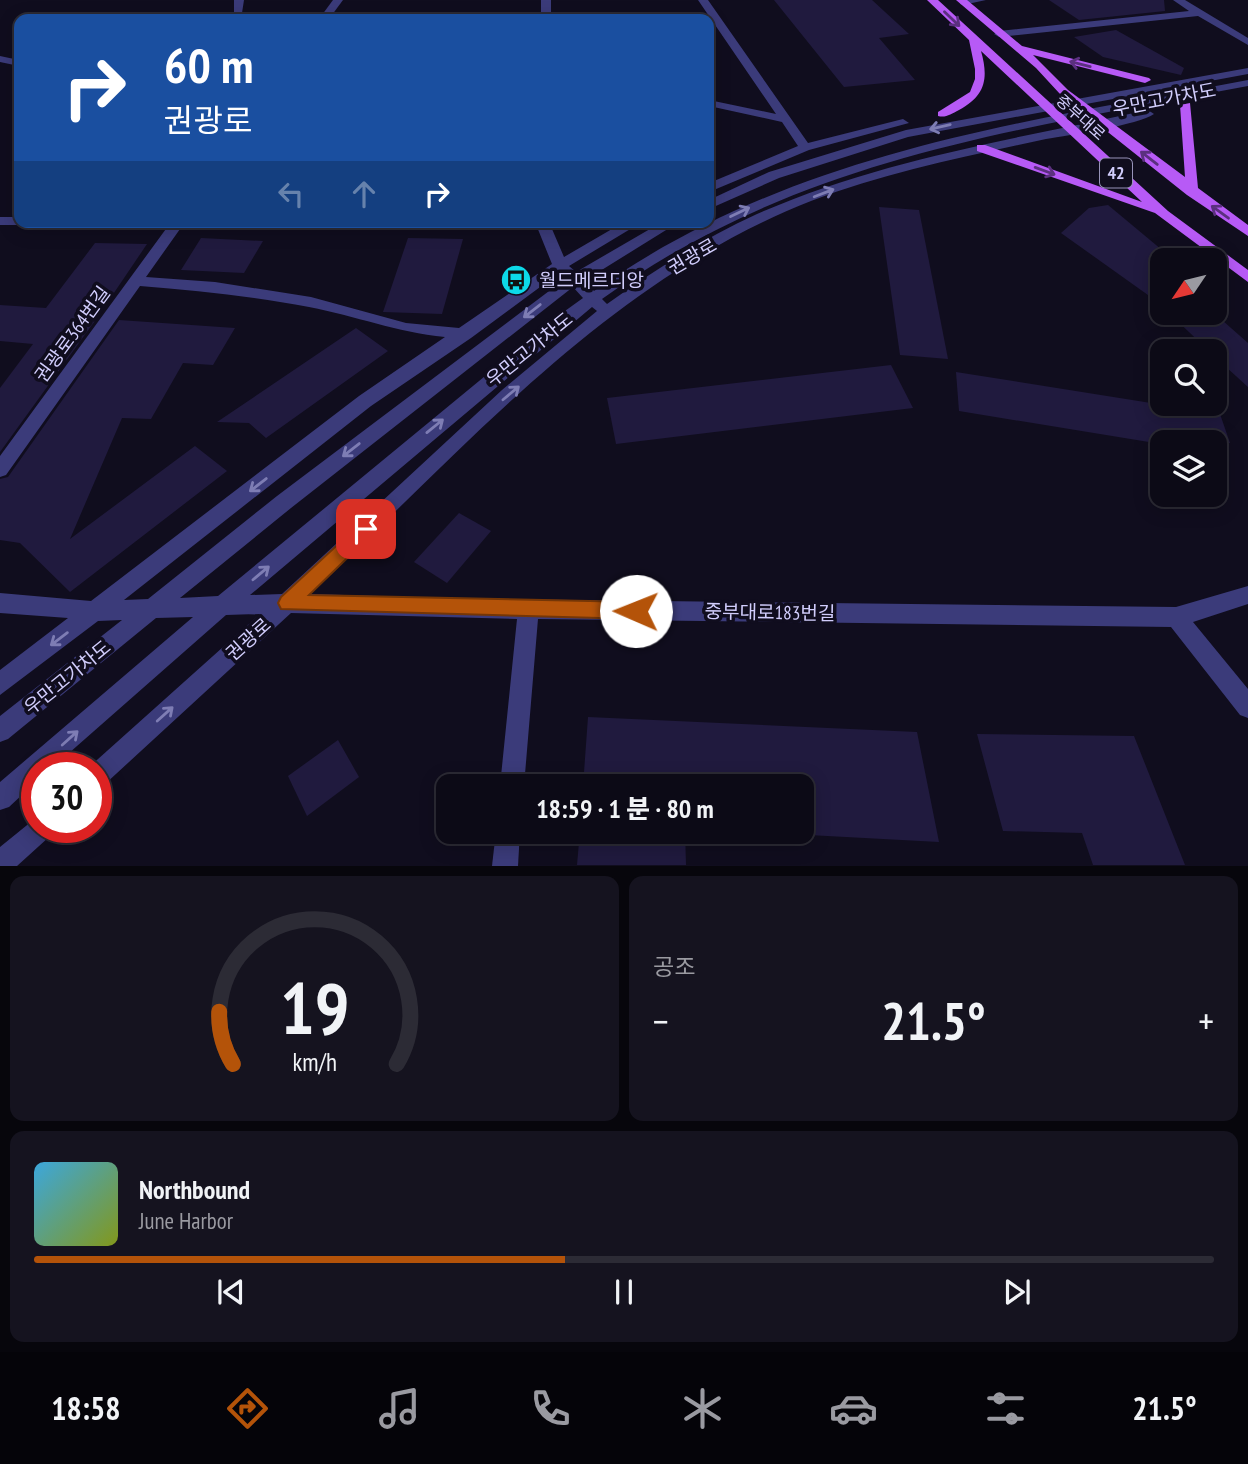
<!DOCTYPE html>
<html lang="ko">
<meta charset="utf-8">
<style>
body{margin:0;font-family:"PT Sans Narrow","Noto Sans KR",sans-serif;background:#15131f;color:#f1f3f6;height:100vh;display:flex;flex-direction:column;font-size:26px;white-space:nowrap}
*{box-sizing:border-box;margin:0}
p{font-size:23px;color:#9a9aa1}
.icon{flex:none;width:38px;height:38px;fill:none;stroke:currentColor;stroke-width:2;stroke-linecap:round;stroke-linejoin:round}
.map{position:relative;height:866px;overflow:hidden}
.drawer{display:flex;flex-direction:column;gap:10px;padding:10px;background:#07060c;flex:1}
.drawer>*{flex:none}
.banner{position:absolute;left:14px;top:14px;width:700px;height:214px;border-radius:14px;box-shadow:0 4px 18px #0003,0 0 0 2px #2c2b35;background:#1a4fa0;color:#fff;overflow:hidden}
.needle{width:46px;rotate:235deg}
.fabs{position:absolute;left:1150px;top:248px;display:grid;gap:14px}
.fabs a{display:grid;place-items:center;width:77px;height:77px;border-radius:14px;background:#0c0a16;box-shadow:0 4px 18px #0003,0 0 0 2px #2c2b35;font-size:35px}
.speed{position:absolute;left:21px;top:752px;display:flex;gap:14px;font-size:35px;font-weight:700;text-align:center}
.speed>*{display:grid;place-content:center;width:91px;height:91px;border-radius:50%;background:#0c0a16;box-shadow:0 4px 18px #0003,0 0 0 2px #2c2b35;line-height:1}
.speed .limit{border:10px solid #d22;background:#fff;color:#111}
.pin{position:absolute;display:grid;place-items:center;width:60px;height:60px;color:#fff;margin:-30px;border-radius:14px;box-shadow:0 4px 10px #0006}
.me{position:absolute;width:77px;margin:-38px;rotate:271deg;stroke-linejoin:round;filter:drop-shadow(0 0 5px #0008)}
.turn{display:flex;align-items:center;gap:24px;height:147px;padding:0 35px;font-size:32px}
.turn .icon{width:91px;height:91px;stroke-width:2.5}
.turn b{display:block;font-size:49px;line-height:60px}
.lanes{display:flex;align-items:center;height:66px;padding:0 35px;background:#0003;justify-content:center;gap:35px;direction:ltr}
.lanes .off{opacity:.35}
.big{font-size:52px;font-weight:800;line-height:1.1}
.drawer .widget{flex:1;display:flex;flex-direction:column;justify-content:center;gap:10px;min-width:0;padding:0 24px;border-radius:14px;background:#15131f}
.drawer .dial{align-items:center;gap:0}
.dial svg{height:182px;overflow:visible;fill:none;stroke:#2c2b35;stroke-width:7;stroke-linecap:round;text-anchor:middle}
.dial text{fill:#f1f3f6;stroke:none}
.song{display:flex;align-items:center;gap:21px}
.cover{width:84px;height:84px;border-radius:10px;background:linear-gradient(135deg,hsl(200 70% 55%),hsl(70 70% 35%))}
.played{height:7px;border-radius:4px;background:linear-gradient(90deg,#b45309 45%,#2c2b35 45%)}
.keys{display:flex;justify-content:space-around;direction:ltr}
.heat{display:flex;justify-content:space-between;align-items:center;font-size:38px;direction:ltr}
.drawer .tiles{flex:1;display:grid;gap:10px;grid-template-columns:1fr 1fr}
.widget:last-child{grid-column:span 2}
.trip{position:absolute;left:436px;top:774px;width:378px;height:70px;border-radius:14px;background:#0c0a16;box-shadow:0 4px 18px #0003,0 0 0 2px #2c2b35;font-weight:800;line-height:70px;text-align:center}
.menu{display:flex;height:112px;justify-content:space-around;align-items:center;background:#050409;color:#9a9aa1}
.menu .icon{width:49px;height:49px}
.menu .current{color:#b45309}
.menu b{font-size:32px;color:#f1f3f6}
.map>svg:first-child{display:block}
.building{fill:#201a3e}
.lines{fill:none;stroke-linecap:round;stroke-linejoin:round}
.minor{fill:#3b3b7a;fill-rule:evenodd}
.major{fill:#b75af6;fill-rule:evenodd}
.oneway{stroke:#5b307f}
.oneway2{stroke:#7e7db4}
.route{fill:#b45309;stroke:#753606;stroke-width:2}
.labels{text-anchor:middle;stroke-width:7;stroke-linejoin:round;paint-order:stroke}
.far-street-label{font-size:16px;fill:#d1cdfc;stroke:#100d1e}
.shield{fill:#100d1e;stroke:#9793b9;stroke-width:2}
.shield-label{font-size:18px;font-weight:bold;fill:#d1cdfc}
.street-label{font-size:19px;fill:#d1cdfc;stroke:#100d1e}
.poi-label{font-size:19px;fill:#d1cdfc;stroke:#100d1e;text-anchor:start}
</style>
<div class="map">
<svg width="1248" height="866" viewBox="0 0 1248 866">
<rect width="100%" height="100%" fill="#100d1e"/>
<g class="building">
<polygon points="774,0 872,0 909,34 879,38 915,80 844,87"/>
<polygon points="1049,0 1164,0 1165,11 1079,20"/>
<polygon points="1116,30 1184,68 1181,75 1103,57 1074,37"/>
<polygon points="1108,205 1162,250 1162,305 1061,233 1089,208"/>
<polygon points="879,207 919,210 948,359 900,355"/>
<polygon points="201,238 263,241 244,273 181,270"/>
<polygon points="408,238 463,239 442,314 383,312"/>
<polygon points="95,243 147,244 97,318 0,452 0,388 33,344 0,341 0,305 46,308"/>
<polygon points="1169,313 1214,313 1248,343 1248,387 1214,356 1214,352 1210,352"/>
<polygon points="119,320 235,328 213,365 183,363 151,419 122,418 70,539 195,446 227,471 70,592 20,543 0,540 0,479 8,477"/>
<polygon points="356,328 388,351 266,438 249,423 217,422"/>
<polygon points="891,365 913,408 616,444 607,398"/>
<polygon points="956,372 1220,414 1230,443 1155,443 959,411"/>
<polygon points="459,513 491,531 447,583 414,562"/>
<polygon points="588,717 917,732 939,842 732,831 802,831 802,786 583,786"/>
<polygon points="977,734 1134,736 1185,865 1093,865 1082,833 1003,831"/>
<polygon points="338,740 359,777 307,816 288,776"/>
<polygon points="580,831 685,831 686,865 577,865"/>
</g>
<g class="lines">
<g class="minor">
<polygon points="234,0 244,0 242,13 269,19 234,17"/>
<polygon points="333,0 343,0 329,19 319,19"/>
<rect x="541" y="0" width="10" height="19"/>
<polygon points="698,0 708,0 808,143 903,119 909,123 809,150 709,192 709,183 798,146 782,122 709,106 709,100 776,114"/>
<polygon points="960,0 986,0 963,5 960,4"/>
<polygon points="1173,0 1185,0 1248,38 1248,45 1198,16 999,37 994,34 999,31 1189,11"/>
<polygon points="0,56 19,60 19,66 0,62"/>
<polygon points="1248,68 1248,74 908,137 779,178 709,209 709,200 769,172 906,130"/>
<path d="M1248,80V86C1017,130 799,157 602,299L607,304C655,270 704,238 757,214C882,159 1016,139 1148,110L1154,114C1139,125 1069,135 1046,139C967,156 887,172 811,201C609,280 464,449 310,594L483,599L1176,607L1248,586V604L1193,622L1248,689V718L1240,715L1171,627L538,619L524,786H500L517,619L291,613L104,785L96,789V768H88L260,614L226,615L52,768H37V781L9,807L0,810V782L193,617L156,618L8,739L0,742V716L122,620L98,621L0,695V670L68,618L0,613V593L91,601L359,396L445,337C396,332 356,316 309,307C253,296 197,291 140,286L6,475L0,477V456L171,222H185L146,277L215,282L311,297L406,323L459,328L552,264L535,222H549L564,257L624,222H642L569,266L576,272L662,222H679L584,281L594,291C791,152 1017,123 1248,80ZM559,273L565,279L277,496L148,599L124,600L371,406L471,338ZM573,287L583,298L558,316L218,596L180,598L291,508ZM592,307L597,311L502,390L282,594L250,595Z"/>
<polygon points="0,217 19,217 19,222 25,222 19,225 0,225"/>
<polygon points="214,222 514,222 507,226 471,229 221,226"/>
<polygon points="37,817 37,828 52,828 49,837 17,866 0,866 0,847"/>
<polygon points="496,831 520,831 518,866 492,866"/>
</g>
<g class="major">
<path d="M927,0H938L1168,211L1248,270V282L1155,213L977,151V145H985L1142,202L981,51C989,79 985,96 959,110C951,114 946,118 938,116V112L970,92L975,79V69L969,40Z"/>
<polygon points="956,0 967,0 1022,46 1149,78 1151,80 1145,83 1033,55 1068,90 1185,177 1180,105 1190,103 1198,188 1248,225 1248,236 1187,195 1060,94 1036,68"/>
</g>
</g>
<defs><path id="oneway-shaft" d="M-6 0H5M1.5-3L5.5 0L1.5 3" fill="none" stroke-width="1.6" stroke-linecap="round" stroke-linejoin="round" transform="scale(1.75)"/></defs>
<g class="oneway">
<use href="#oneway-shaft" transform="translate(952 19) rotate(44)"/>
<use href="#oneway-shaft" transform="translate(1080 64) rotate(-166)"/>
<use href="#oneway-shaft" transform="translate(1149 158) rotate(-142)"/>
<use href="#oneway-shaft" transform="translate(1045 171) rotate(20)"/>
<use href="#oneway-shaft" transform="translate(1220 212) rotate(-144)"/>
</g>
<g class="oneway2">
<use href="#oneway-shaft" transform="translate(940 127) rotate(167)"/>
<use href="#oneway-shaft" transform="translate(824 193) rotate(-21)"/>
<use href="#oneway-shaft" transform="translate(740 212) rotate(-26)"/>
<use href="#oneway-shaft" transform="translate(532 311) rotate(142)"/>
<use href="#oneway-shaft" transform="translate(511 393) rotate(-40)"/>
<use href="#oneway-shaft" transform="translate(435 426) rotate(-39)"/>
<use href="#oneway-shaft" transform="translate(351 450) rotate(142)"/>
<use href="#oneway-shaft" transform="translate(258 485) rotate(142)"/>
<use href="#oneway-shaft" transform="translate(261 573) rotate(-40)"/>
<use href="#oneway-shaft" transform="translate(59 639) rotate(143)"/>
<use href="#oneway-shaft" transform="translate(165 714) rotate(-42)"/>
<use href="#oneway-shaft" transform="translate(70 738) rotate(-42)"/>
</g>
<polygon class="route" points="366,521 372,524 375,529 372,534 309,595 636,602 643,604 645,611 643,617 636,619 281,609 278,603 281,597 360,524"/>
<defs>
<g id="bus-disc" transform="scale(1.575)"><circle r="9.5" fill="#0dd9e8" stroke="#100d1e"/><path d="M-5-6H5V4H4V6H2V4H-2V6H-4V4H-5ZM-3.5-4V0h7V-4ZM-3.5 1.2v1.5H-2V1.2ZM2 1.2v1.5H3.5V1.2Z" fill="#111"/></g>
</defs>
<g fill-rule="evenodd">
<use href="#bus-disc" x="516" y="280"/>
</g>
<g class="labels">
<g class="far-street-label">
<text transform="translate(1081 117) rotate(42)" y="6">중부대로</text>
</g>
<rect class="shield" x="1100" y="158.5" width="32" height="29" rx="5"/>
<g class="shield-label">
<text x="1116" y="179">42</text>
</g>
<g class="street-label">
<text transform="translate(1164 99) rotate(-11)" y="7">우만고가차도</text>
<text transform="translate(692 256) rotate(-30)" y="7">권광로</text>
<text transform="translate(72 334) rotate(-54)" y="7">권광로364번길</text>
<text transform="translate(529 349) rotate(-39)" y="7">우만고가차도</text>
<text transform="translate(770 612) rotate(1)" y="7">중부대로183번길</text>
<text transform="translate(248 639) rotate(-42)" y="7">권광로</text>
<text transform="translate(67 677) rotate(-39)" y="7">우만고가차도</text>
</g>
<g class="poi-label">
<text x="539" y="287">월드메르디앙</text>
</g>
</g>
</svg>
<div class="fabs">
<a><svg class="needle" viewBox="-14 -14 28 28"><path d="M0-13l5 13h-10z" fill="#e53935"/><path d="M0 13l5-13h-10z" fill="#9a9aa1"/></svg></a>
<a><svg class="icon" aria-label="search" viewBox="0 0 24 24"><circle cx="10" cy="10" r="6"/><path d="M15 15l6 6"/></svg></a>
<a><svg class="icon" aria-label="layers" viewBox="0 0 24 24"><path d="M12 4l9 5-9 5-9-5zM3 14l9 5 9-5"/></svg></a>
</div>
<div class="speed"><div class="limit">30</div></div>
<div class="pin" style="left:366px;top:529px;background:#d93025"><svg class="icon" aria-label="arrive" viewBox="0 0 24 24"><path d="M6 21V4h12l-3 4 3 4H6"/></svg></div>
<svg class="me" style="left:636px;top:611px" viewBox="-20 -20 40 40"><circle r="19" fill="#fff"/><path d="M0-13L10 11 0 6-10 11z" fill="#b45309"/></svg>
<div class="trip">18:59 · 1 분 · 80 m</div>
<div class="banner">
<div class="turn"><svg class="icon" aria-label="right" viewBox="0 0 24 24"><path d="M7 20v-9h11M14 6l5 5-5 5"/></svg><div><b>60 m</b>권광로</div></div>
<div class="lanes"><svg class="icon off" aria-label="left" viewBox="0 0 24 24"><path d="M17 20v-9H6M10 6l-5 5 5 5"/></svg><svg class="icon off" aria-label="ahead" viewBox="0 0 24 24"><path d="M12 20V5M6 11l6-6 6 6"/></svg><svg class="icon" aria-label="right" viewBox="0 0 24 24"><path d="M7 20v-9h11M14 6l5 5-5 5"/></svg></div>
</div>
</div>
<section class="drawer">
<div class="tiles">
<div class="widget dial"><svg viewBox="0 0 100 80">
<path d="M14 69A42 42 0 1 1 86 69"/>
<path d="M14 69A42 42 0 0 1 8 46" stroke="#b45309"/>
<text x="50" y="56" font-size="32" font-weight="700">19</text>
<text x="50" y="72" font-size="11">km/h</text>
</svg></div>
<div class="widget"><p>공조</p>
<div class="heat"><a>−</a><b class="big">21.5°</b><a>+</a></div>
</div>
<div class="widget">
<div class="song"><i class="cover"></i><div><b>Northbound</b><p>June Harbor</p></div></div>
<div class="played"></div>
<div class="keys"><svg class="icon" aria-label="previous" viewBox="0 0 24 24"><path d="M18 5L8 12l10 7zM5 5v14"/></svg><svg class="icon" aria-label="pause" viewBox="0 0 24 24"><path d="M8 5v14M16 5v14"/></svg><svg class="icon" aria-label="next" viewBox="0 0 24 24"><path d="M6 5l10 7-10 7zM19 5v14"/></svg></div>
</div>
</div>
</section>
<nav class="menu">
<b>18:58</b>
<svg class="icon current" aria-label="directions" viewBox="0 0 24 24"><path d="M12 3l9 9-9 9-9-9zM9 14v-3h6M13 9l2 2-2 2"/></svg>
<svg class="icon" aria-label="music" viewBox="0 0 24 24"><path d="M9 18V5l10-2v13"/><circle cx="6" cy="18" r="3"/><circle cx="16" cy="16" r="3"/></svg>
<svg class="icon" aria-label="phone" viewBox="0 0 24 24"><path d="M5 4h4l2 5-3 2q2 4 5 5l2-3 5 2v4C11 20 4 13 5 4z"/></svg>
<svg class="icon" aria-label="climate" viewBox="0 0 24 24"><path d="M12 3v18M4 7l16 10M4 17L20 7"/></svg>
<svg class="icon" aria-label="car" viewBox="0 0 24 24"><path d="M5 17H2v-5l4-1 3-4h7l3 4 3 1v5h-3M9 17h6M6 11h13"/><circle cx="7" cy="17" r="2"/><circle cx="17" cy="17" r="2"/></svg>
<svg class="icon" aria-label="filters" viewBox="0 0 24 24"><path d="M4 7h16M4 17h16"/><circle cx="9" cy="7" r="2"/><circle cx="15" cy="17" r="2"/></svg>
<b>21.5°</b>
</nav>
